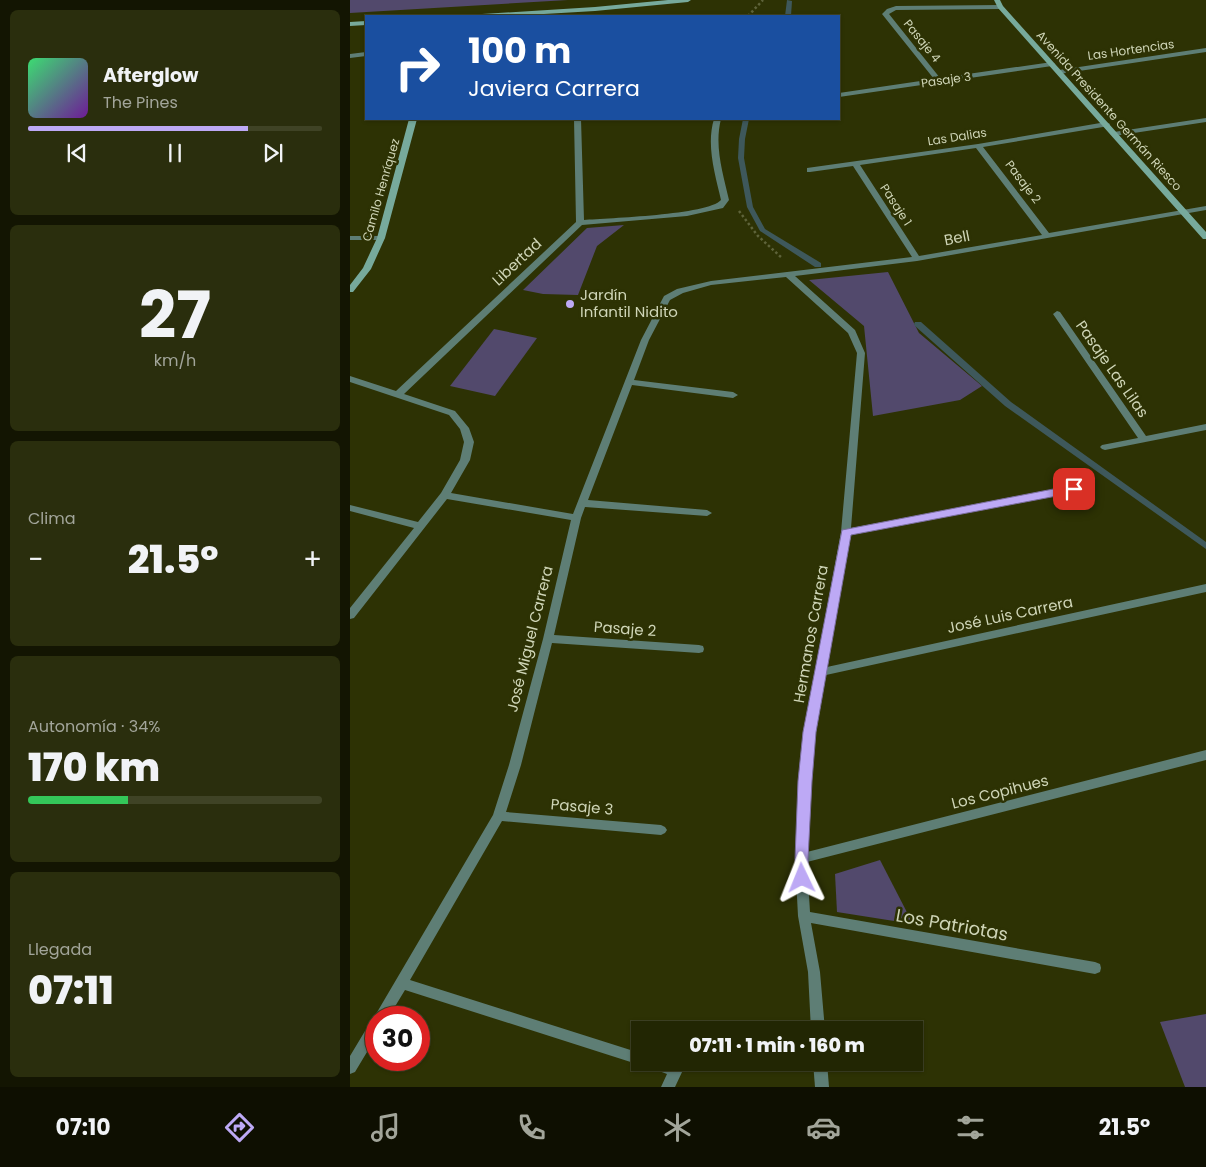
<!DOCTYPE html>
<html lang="es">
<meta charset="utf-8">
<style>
body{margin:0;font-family:Poppins,sans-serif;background:#2a2e0d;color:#f1f3f6;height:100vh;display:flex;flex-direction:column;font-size:19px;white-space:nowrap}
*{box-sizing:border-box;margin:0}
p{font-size:16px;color:#a2a59a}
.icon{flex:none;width:28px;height:28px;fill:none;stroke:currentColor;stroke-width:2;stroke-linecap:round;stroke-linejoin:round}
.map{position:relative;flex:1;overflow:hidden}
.sheet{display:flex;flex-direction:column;gap:10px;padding:10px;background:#131502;width:350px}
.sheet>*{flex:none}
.banner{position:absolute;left:15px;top:15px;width:475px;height:105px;border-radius:0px;box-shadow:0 1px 4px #0004,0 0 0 1px #3f4325;background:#1a4fa0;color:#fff;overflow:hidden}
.speed{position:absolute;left:15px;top:1006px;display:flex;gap:10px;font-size:25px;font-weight:700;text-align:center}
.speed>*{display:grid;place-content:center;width:65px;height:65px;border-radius:50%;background:#222603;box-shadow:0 1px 4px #0004,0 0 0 1px #3f4325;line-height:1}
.speed .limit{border:8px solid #d22;background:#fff;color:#111}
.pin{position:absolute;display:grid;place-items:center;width:42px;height:42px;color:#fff;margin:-21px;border-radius:10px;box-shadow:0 2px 8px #0006}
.me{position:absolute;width:55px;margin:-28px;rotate:358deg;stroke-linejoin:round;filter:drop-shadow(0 0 4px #0008)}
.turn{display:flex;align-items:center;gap:18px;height:105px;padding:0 20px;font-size:22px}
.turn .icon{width:65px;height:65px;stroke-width:2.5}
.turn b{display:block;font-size:35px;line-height:42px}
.big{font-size:38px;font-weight:800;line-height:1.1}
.sheet .widget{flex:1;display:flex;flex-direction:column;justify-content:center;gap:8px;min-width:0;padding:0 18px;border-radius:8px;background:#2a2e0d}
.sheet .dial{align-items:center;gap:0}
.dial b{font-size:65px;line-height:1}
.song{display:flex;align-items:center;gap:15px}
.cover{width:60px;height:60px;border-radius:8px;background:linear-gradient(135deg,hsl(140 70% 55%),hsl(280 70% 35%))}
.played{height:5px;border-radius:2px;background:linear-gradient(90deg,#bda9f5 75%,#3f4325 75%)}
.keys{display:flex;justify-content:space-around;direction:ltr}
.heat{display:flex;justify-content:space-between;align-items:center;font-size:28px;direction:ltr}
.charge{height:8px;border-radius:4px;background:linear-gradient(90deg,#34c759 34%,#3f4325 0)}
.trip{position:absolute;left:281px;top:1021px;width:292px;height:50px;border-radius:0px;background:#222603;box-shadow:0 1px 4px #0004,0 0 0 1px #3f4325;font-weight:800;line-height:50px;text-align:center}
.tab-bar{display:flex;height:80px;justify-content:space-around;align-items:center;background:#0e0f01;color:#a2a59a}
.tab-bar .icon{width:35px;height:35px}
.tab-bar .current{color:#bda9f5}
.tab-bar b{font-size:22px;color:#f1f3f6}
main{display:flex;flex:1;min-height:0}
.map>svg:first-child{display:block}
.green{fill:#52496c}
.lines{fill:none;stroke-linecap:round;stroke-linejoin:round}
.stream{fill:#3e585b;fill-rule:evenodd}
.path{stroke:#5e633a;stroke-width:2.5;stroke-dasharray:2.5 2.5;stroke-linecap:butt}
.street{fill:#5e7e75;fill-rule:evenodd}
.secondary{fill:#77aa9c;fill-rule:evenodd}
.route{fill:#bda9f5;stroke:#7b6e9f}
.poi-dot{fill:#bda9f5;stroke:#2d3204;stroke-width:2}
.labels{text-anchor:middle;stroke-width:5;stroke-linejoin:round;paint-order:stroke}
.far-street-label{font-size:12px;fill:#cfd5b7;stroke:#2d3204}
.street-label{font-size:15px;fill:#cfd5b7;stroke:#2d3204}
.poi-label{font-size:15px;fill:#cfd5b7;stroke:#2d3204;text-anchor:start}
.near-street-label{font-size:18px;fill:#cfd5b7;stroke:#2d3204}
</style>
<main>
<section class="sheet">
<div class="widget">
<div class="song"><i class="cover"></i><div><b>Afterglow</b><p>The Pines</p></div></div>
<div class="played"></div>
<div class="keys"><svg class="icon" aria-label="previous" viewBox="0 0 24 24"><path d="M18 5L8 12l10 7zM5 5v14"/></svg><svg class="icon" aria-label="pause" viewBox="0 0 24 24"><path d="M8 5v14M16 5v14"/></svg><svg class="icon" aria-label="next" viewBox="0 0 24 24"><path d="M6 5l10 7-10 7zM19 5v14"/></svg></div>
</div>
<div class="widget dial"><b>27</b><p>km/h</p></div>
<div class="widget"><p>Clima</p>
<div class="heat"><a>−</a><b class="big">21.5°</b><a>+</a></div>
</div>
<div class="widget"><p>Autonomía · 34%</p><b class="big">170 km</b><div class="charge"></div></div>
<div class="widget"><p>Llegada</p><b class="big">07:11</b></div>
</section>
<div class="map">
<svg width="856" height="1087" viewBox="0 0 856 1087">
<rect width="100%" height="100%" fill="#2d3204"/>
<g class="green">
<polygon points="0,0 218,0 0,13"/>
<polygon points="274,225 247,246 228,295 193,294 173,290 237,228"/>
<polygon points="538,272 569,333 632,386 610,400 523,416 514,326 459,280"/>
<polygon points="144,329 187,338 145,396 100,386"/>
<polygon points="530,860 563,924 487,912 485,874"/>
<polygon points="856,1014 856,1087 835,1087 810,1022"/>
</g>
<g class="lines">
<g class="stream">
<polygon points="437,0 442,1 441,16 435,16"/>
<polygon points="393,119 399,119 395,139 394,158 403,207 415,229 471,263 471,267 465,267 410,231 397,207 388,158 389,139"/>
<polygon points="565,322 571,322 661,402 856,542 856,549 655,406 565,326 564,324"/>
</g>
<g class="path">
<polyline points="398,16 413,0"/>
<polyline points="389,211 408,236 432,258"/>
</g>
<g class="street">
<polygon points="546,6 650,5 653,7 650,9 546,10 539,14 590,78 702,62 705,64 702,66 489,97 489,93 584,79 532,14 537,9"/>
<polygon points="856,48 856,52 709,74 706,72 709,70"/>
<polygon points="16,52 16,56 0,58 0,54"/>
<polygon points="856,118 856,122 764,136 760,134 764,132"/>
<path d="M224,119H231L234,220C258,218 358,215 371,200C365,174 356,145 364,119H371C364,146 373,174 379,200L373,208L337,216L232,225L54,394L105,411L119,428L124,442L120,460L101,493L223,514L291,340L314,296L327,289L361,281L562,257L503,166L460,172H457V168L628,144L756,122L760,124L759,126L633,147L699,233L856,206V210L567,261L445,276L505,330L515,353L501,528L724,486L729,489L724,492L501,535L477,667L856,584V592L476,675L466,732L461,781L457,852L856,750V760L457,862L460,912L745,962L750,964L751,968L750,972L745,974L461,923L470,972L475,1030H461L458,972L448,916L445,859L449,781L454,732L491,532L507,353L498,333L436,277L361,285L333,293L320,300L299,340L284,380L383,392L388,395L383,398L282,385L238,500L357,510L362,513L357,516L235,507L231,518L204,635L349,645L353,646L354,649L353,652L349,653L202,643L171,765L156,812L311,825L315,827L317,830L315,833L311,835L152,821L60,980L290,1053V1062L326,1064L331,1066L333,1070L325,1087H311L317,1074L296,1066L295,1063L290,1065L55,990L38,1018H26V1037L5,1072L0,1074V1056L21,1021L25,1019L26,1014L143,815L159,765L193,639L221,520L97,499L4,618L0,619V608L64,528L0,511V505L68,522L91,493L110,460L114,442L110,429L99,415L0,382V376L46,391L226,222ZM626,148L692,235L569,256L510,165Z"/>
<polygon points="0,236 31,236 35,238 31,240 0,240"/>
<polygon points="707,311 710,312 796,436 856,424 856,430 755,450 752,449 750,447 752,445 788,438 703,314"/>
<polygon points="463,1062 477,1062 479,1087 465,1087"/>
</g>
<g class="secondary">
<polygon points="318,0 341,0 338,2 245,11 160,16 129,16 132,14 245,7"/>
<polygon points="644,0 650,0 653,6 856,232 856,239 853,239 648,8"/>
<polygon points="16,21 16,25 0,26 0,22"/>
<polygon points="59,119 67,119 35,238 21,269 3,292 0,292 0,285 13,268 27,238"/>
</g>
</g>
<polygon class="route" points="724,485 729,489 728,492 501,535 466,732 462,781 458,859 459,878 457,882 452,884 447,882 445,859 448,781 453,732 492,530"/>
<circle class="poi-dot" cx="220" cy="304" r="5"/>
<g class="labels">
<g class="far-street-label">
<text transform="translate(572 41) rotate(51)" y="4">Pasaje 4</text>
<text transform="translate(781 50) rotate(-8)" y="4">Las Hortencias</text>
<text transform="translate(596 80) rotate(-8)" y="4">Pasaje 3</text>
<text transform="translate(759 111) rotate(48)" y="4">Avenida Presidente Germán Riesco</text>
<text transform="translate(607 137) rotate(-9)" y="4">Las Dalias</text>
<text transform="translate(673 182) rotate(53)" y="4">Pasaje 2</text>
<text transform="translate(31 190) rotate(-74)" y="4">Camilo Henríquez</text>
<text transform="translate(546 205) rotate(57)" y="4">Pasaje 1</text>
</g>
<g class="street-label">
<text transform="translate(607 238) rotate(-11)" y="5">Bell</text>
<text transform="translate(167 262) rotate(-43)" y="5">Libertad</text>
<text transform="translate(762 369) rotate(55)" y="5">Pasaje Las Lilas</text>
<text transform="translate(660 615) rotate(-12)" y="5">José Luis Carrera</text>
<text transform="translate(275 629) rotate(4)" y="5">Pasaje 2</text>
<text transform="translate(461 634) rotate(-80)" y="5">Hermanos Carrera</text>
<text transform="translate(180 639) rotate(-76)" y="5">José Miguel Carrera</text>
<text transform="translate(650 792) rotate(-14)" y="5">Los Copihues</text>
<text transform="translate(232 807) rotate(5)" y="5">Pasaje 3</text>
</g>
<g class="poi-label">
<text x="230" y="300">Jardín<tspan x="230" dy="17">Infantil Nidito</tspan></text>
</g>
<g class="near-street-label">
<text transform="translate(602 925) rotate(10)" y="6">Los Patriotas</text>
</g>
</g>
</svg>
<div class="speed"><div class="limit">30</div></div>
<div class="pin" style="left:724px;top:489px;background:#d93025"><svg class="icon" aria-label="arrive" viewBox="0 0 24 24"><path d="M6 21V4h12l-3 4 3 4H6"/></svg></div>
<svg class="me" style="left:452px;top:878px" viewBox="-20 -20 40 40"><path d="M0-17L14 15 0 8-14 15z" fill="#bda9f5" stroke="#fff" stroke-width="4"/></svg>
<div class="trip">07:11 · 1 min · 160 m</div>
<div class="banner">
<div class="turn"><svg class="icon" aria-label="right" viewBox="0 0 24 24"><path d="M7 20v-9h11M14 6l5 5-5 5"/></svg><div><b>100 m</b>Javiera Carrera</div></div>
</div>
</div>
</main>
<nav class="tab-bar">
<b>07:10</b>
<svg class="icon current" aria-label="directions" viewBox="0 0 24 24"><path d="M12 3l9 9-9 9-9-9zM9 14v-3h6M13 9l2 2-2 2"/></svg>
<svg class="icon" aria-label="music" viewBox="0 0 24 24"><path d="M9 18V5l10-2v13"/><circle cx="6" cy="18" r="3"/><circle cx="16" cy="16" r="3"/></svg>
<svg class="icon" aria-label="phone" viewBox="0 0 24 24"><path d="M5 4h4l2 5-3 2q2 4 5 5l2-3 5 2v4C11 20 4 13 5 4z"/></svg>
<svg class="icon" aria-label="climate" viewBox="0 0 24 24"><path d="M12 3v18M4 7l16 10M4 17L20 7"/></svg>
<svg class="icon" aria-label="car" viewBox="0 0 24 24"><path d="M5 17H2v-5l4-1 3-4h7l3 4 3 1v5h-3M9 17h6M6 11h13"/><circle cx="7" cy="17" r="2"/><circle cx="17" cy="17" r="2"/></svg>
<svg class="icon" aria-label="filters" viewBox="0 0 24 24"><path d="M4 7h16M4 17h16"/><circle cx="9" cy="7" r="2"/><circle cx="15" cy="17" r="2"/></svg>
<b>21.5°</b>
</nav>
